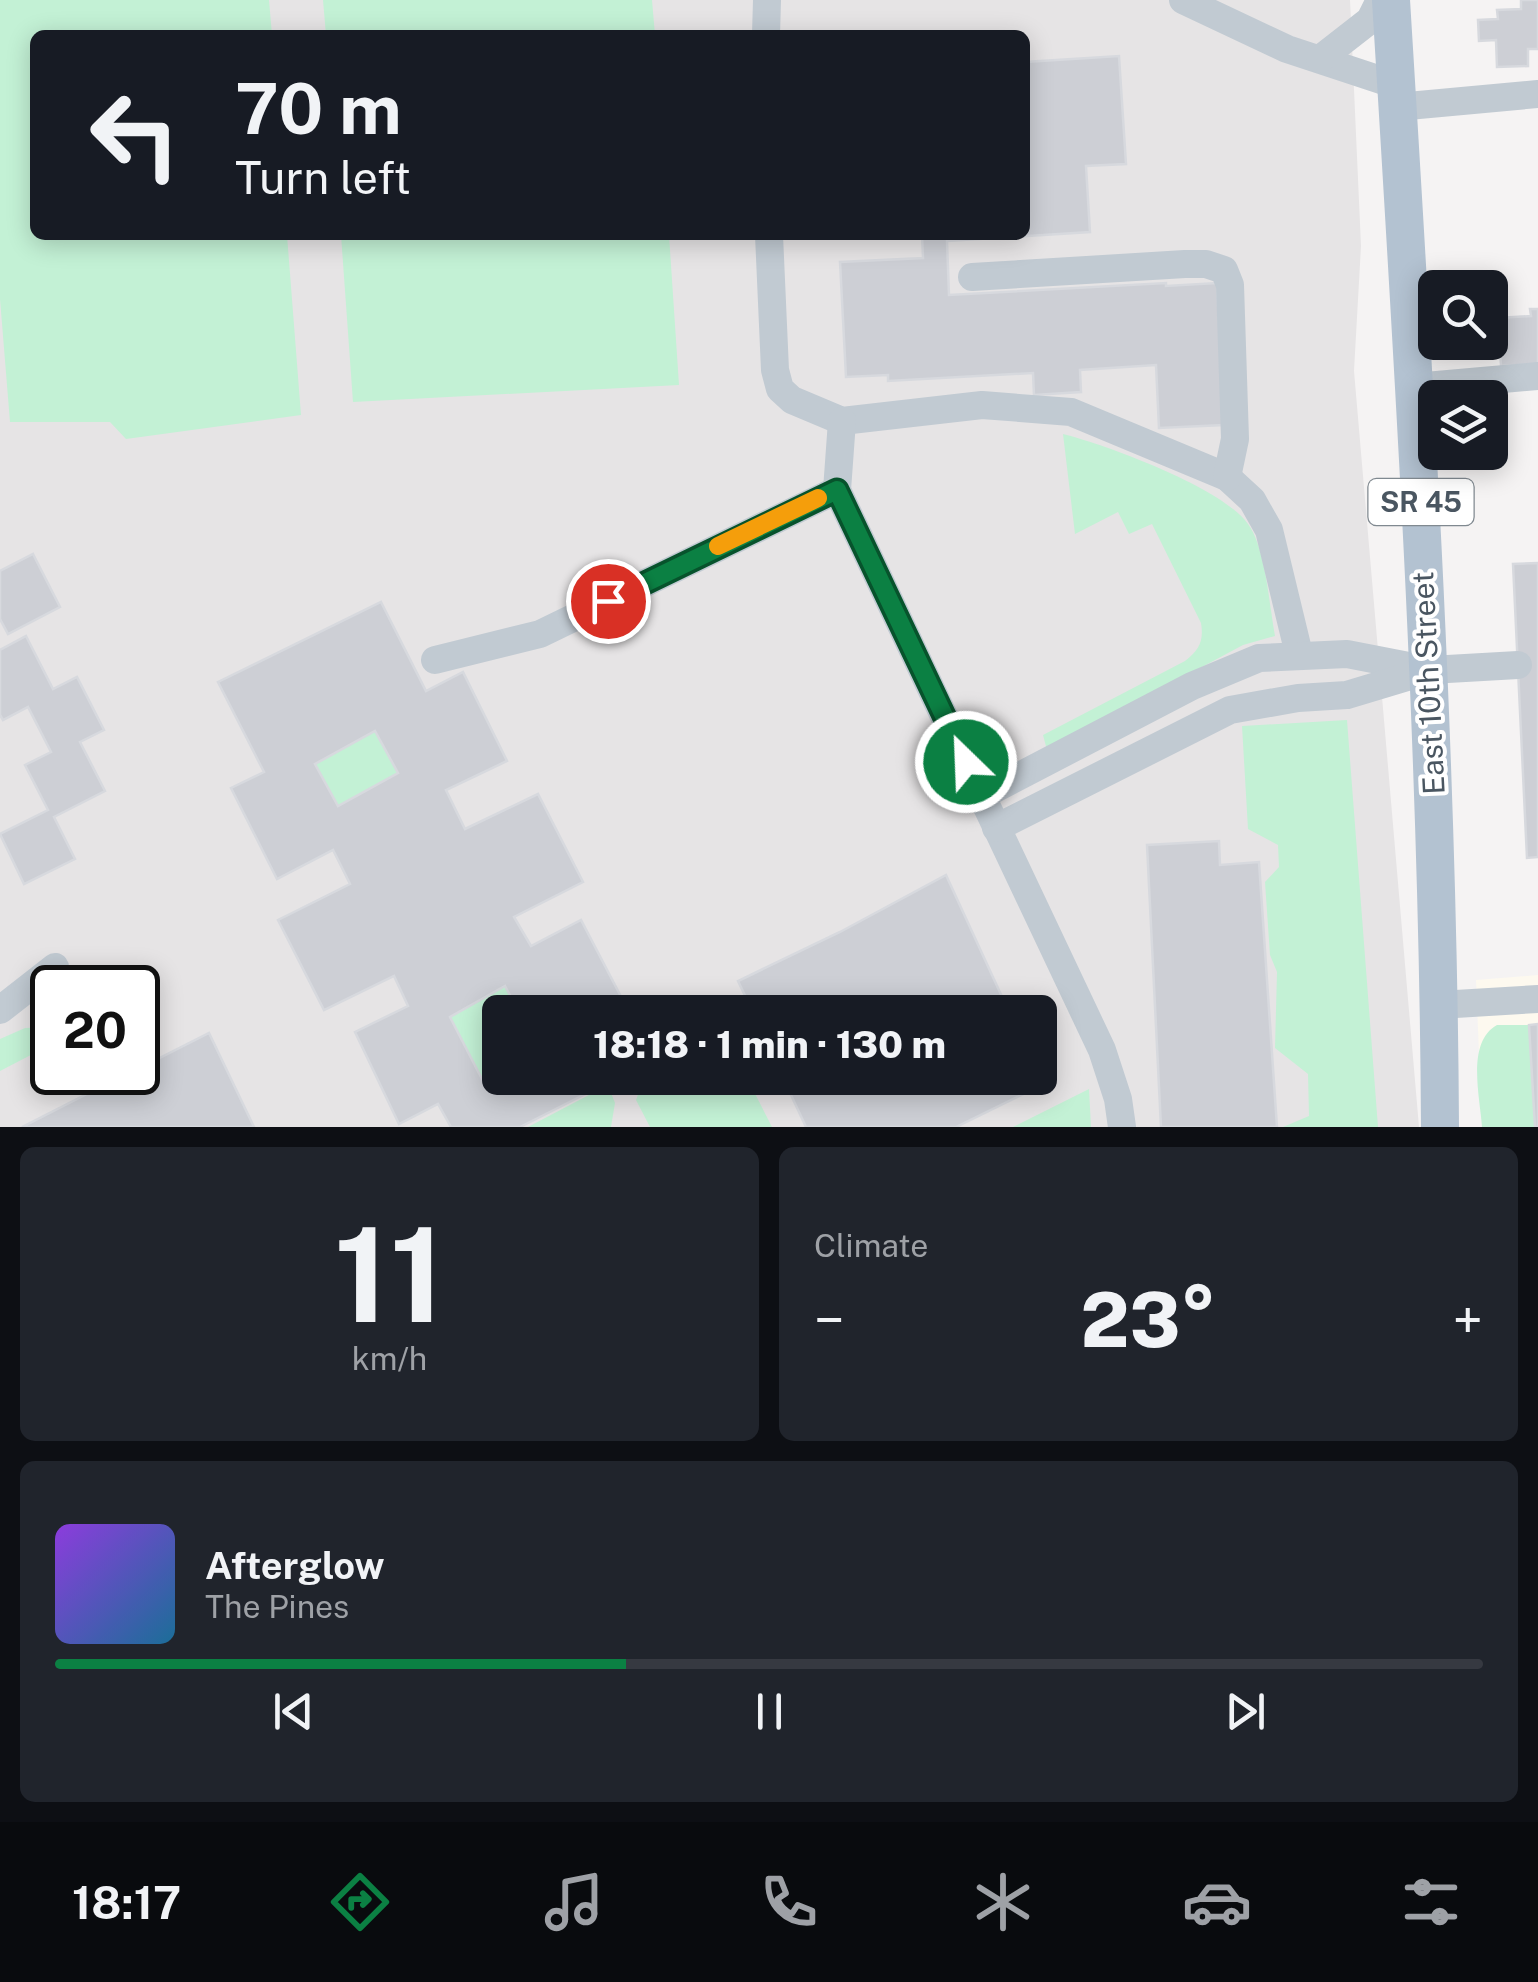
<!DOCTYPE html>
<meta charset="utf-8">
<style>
body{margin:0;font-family:"Public Sans",sans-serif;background:#20242c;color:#f1f3f6;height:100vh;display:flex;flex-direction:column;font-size:38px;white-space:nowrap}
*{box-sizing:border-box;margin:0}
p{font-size:32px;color:#9ea1a6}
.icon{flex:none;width:55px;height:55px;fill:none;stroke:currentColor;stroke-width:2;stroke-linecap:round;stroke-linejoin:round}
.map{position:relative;height:1127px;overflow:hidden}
.sheet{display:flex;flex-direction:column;gap:20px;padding:20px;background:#0d0f14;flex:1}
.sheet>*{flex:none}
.guide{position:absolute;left:30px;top:30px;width:1000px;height:210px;border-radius:15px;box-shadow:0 5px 25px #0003;background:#171b24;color:#f1f3f6;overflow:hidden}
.tools{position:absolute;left:1418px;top:270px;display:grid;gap:20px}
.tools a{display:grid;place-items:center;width:90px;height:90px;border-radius:15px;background:#171b24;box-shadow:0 5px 25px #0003;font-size:50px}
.speed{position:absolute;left:30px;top:965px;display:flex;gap:20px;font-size:50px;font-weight:700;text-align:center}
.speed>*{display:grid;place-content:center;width:130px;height:130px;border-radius:50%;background:#171b24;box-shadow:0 5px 25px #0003;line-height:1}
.speed .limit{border:5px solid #111;border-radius:15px;background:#fff;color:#111}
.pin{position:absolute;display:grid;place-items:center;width:85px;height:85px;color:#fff;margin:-42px;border:5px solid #fff;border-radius:50%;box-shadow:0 2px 10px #0007}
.me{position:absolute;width:110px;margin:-55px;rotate:336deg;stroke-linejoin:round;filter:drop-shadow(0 0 8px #0008)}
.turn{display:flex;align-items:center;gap:35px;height:210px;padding:0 40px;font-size:45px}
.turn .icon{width:130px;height:130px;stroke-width:2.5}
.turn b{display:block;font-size:70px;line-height:85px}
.big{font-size:75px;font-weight:800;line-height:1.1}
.sheet .tile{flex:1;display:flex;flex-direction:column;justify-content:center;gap:15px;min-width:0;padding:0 35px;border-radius:15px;background:#20242c}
.sheet .dial{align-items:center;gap:0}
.dial b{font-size:130px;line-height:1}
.song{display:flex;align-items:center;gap:30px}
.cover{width:120px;height:120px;border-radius:15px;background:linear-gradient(135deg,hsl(270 70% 55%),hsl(200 70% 35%))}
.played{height:10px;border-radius:5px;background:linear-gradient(90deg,#0b8043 40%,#363941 40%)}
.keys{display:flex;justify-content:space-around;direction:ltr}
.heat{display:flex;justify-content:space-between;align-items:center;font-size:55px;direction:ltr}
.sheet .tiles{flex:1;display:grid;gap:20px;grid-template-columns:1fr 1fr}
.tile:last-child{grid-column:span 2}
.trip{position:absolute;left:482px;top:995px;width:575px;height:100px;border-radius:15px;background:#171b24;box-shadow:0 5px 25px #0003;font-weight:800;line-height:100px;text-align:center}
.tabs{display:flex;height:160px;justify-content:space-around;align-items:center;background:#090b0e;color:#9ea1a6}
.tabs .icon{width:70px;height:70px}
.tabs .selected{color:#0b8043}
.tabs b{font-size:45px;color:#f1f3f6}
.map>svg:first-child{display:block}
.commercial{fill:#fdf9ef}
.education{fill:#e6e4e5;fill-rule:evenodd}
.green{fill:#c3f1d5}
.building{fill:#cdcfd5;stroke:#d7d9de;stroke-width:2.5;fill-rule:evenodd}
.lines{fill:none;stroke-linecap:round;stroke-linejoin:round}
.minor{stroke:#c1cad2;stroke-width:28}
.major{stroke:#b3c2d1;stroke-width:38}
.route-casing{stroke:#07532c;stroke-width:25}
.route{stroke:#0b8043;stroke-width:18}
.slow{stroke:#f59e0b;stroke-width:18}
.labels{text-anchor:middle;stroke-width:8;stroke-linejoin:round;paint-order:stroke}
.shield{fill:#fff;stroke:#808990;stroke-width:2.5}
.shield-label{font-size:28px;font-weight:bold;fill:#4a5661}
.street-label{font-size:30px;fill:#4a5661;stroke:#fff}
</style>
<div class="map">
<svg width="1538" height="1127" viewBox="0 0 1538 1127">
<rect width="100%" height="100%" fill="#f5f3f3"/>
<polygon class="commercial" points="1538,975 1538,1127 1482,1127 1476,980"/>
<path class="education" d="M0,0H1350L1361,246L1354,371L1419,1127H0ZM35,35H1025V235H35ZM52,988H138V1072H52ZM500,1012H1040V1078H500Z"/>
<g class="green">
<polygon points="0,0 269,0 272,35 35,35 35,235 287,235 301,415 126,439 110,422 10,422 0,299"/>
<polygon points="323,0 652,0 655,35 326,35"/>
<polygon points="341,235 669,235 679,385 353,402"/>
<path d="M1063,434C1107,445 1223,488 1248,524C1266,549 1269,604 1275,636L1243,645L1047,750L1043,735L1185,661C1199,650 1204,641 1201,623L1152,524L1129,534L1118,512L1075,534Z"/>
<polygon points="1347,720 1378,1127 1283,1127 1309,1116 1308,1074 1275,1048 1277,972 1270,955 1265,882 1279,867 1278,845 1248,829 1242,726"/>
<polygon points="375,731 398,773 338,806 315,764"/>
<polygon points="505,986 519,1012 500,1012 500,1069 482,1079 450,1017"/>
<path d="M1497,1025H1529L1535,1127H1482C1480,1097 1466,1042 1497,1025Z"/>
<polygon points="52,1027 52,1044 0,1071 0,1039 25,1028"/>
<polygon points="644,1078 747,1078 772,1127 650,1127 636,1100"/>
<polygon points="608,1085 615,1103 611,1127 528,1127"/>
<polygon points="1089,1089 1091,1127 1013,1127"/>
</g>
<g class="building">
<polygon points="1521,0 1538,0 1538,49 1528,49 1528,66 1497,67 1496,40 1479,41 1478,20 1498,19 1497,10 1521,9"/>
<polygon points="1119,56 1126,164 1086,166 1090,232 947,241 949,295 1166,283 1166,286 1217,283 1224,425 1159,428 1156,365 1080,370 1081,392 1034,395 1033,373 888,381 888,375 846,377 840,262 923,258 922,235 1025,235 1025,62"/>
<polygon points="1530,309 1538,309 1538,364 1501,366 1498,318 1531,316"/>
<polygon points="33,554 60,607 8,634 0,619 0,571"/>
<polygon points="1538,563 1538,857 1527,858 1513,564"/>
<path d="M381,602L426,691L463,672L507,761L446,790L465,829L538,794L583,882L514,917L531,946L581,920L629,1012H519L505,986L450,1017L482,1079L500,1069V1078H617L520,1127H451L438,1104L399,1124L355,1032L408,1006L394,976L324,1010L278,920L350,884L333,850L277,879L231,788L264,772L218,682ZM375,731L398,773L338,806L315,764Z"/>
<polygon points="26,636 53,689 77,677 104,730 80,742 105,791 54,817 75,859 24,884 0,834 48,810 25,765 51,752 28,707 3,720 0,715 0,650"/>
<polygon points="1219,841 1220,865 1259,862 1277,1127 1161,1127 1147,845"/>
<polygon points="946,875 1009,1012 753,1012 738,981 840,932"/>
<polygon points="1538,1024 1538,1127 1535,1127 1529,1025"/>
<polygon points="209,1033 254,1127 22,1127 130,1072 138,1072 138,1069"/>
<polygon points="783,1078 1039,1078 1042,1085 956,1127 806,1127"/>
</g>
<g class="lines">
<g class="minor">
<polyline points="1183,0 1287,49 1396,85"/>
<polyline points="766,35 767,0"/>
<polyline points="1320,59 1370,20 1380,0"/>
<polyline points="1397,107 1538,94"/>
<polyline points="769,235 775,370 780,389 792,400 842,421 982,405 1071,412 1227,477 1252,500 1269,530 1299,654"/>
<polyline points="972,277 1185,264 1206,264 1224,270 1230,285 1235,439 1227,477"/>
<polyline points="1414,387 1538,376"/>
<polyline points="842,421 837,490 1102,1050 1118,1099 1122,1127"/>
<polyline points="435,660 540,634 837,490"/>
<polyline points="981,796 1192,686 1259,658 1347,654 1424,669"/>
<polyline points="996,828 1230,710 1298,698 1347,695 1430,670 1518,665"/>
<polyline points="1439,1005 1538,999"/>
<polyline points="0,1010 55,967"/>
</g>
<path class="major" d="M1391,0C1414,376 1438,751 1440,1127"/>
</g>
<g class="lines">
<g class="route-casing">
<polyline id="route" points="608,601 837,490 966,762"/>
</g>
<use href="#route" class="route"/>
<polyline class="slow" points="718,546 818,498"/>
</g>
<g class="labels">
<rect class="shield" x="1368.5" y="479" width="105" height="46" rx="8"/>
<g class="shield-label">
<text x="1421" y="512">SR 45</text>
</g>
<g class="street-label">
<text transform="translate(1429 683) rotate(-93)" y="10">East 10th Street</text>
</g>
</g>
</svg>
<div class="tools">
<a><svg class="icon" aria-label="search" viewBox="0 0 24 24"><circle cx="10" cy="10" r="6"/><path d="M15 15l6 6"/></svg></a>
<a><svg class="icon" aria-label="layers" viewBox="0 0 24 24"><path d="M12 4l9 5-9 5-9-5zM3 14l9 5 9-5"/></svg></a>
</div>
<div class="speed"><div class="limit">20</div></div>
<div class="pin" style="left:608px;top:601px;background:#d93025"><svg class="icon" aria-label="arrive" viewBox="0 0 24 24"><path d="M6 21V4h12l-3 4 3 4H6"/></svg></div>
<svg class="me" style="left:966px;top:762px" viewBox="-20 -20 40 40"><circle r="17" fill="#0b8043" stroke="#fff" stroke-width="3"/><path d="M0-11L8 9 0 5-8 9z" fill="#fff"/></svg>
<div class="trip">18:18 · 1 min · 130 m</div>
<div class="guide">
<div class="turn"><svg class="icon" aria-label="left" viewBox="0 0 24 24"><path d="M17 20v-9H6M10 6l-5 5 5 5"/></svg><div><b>70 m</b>Turn left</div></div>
</div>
</div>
<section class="sheet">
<div class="tiles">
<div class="tile dial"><b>11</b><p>km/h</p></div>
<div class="tile"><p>Climate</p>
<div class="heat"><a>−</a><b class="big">23°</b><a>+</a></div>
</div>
<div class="tile">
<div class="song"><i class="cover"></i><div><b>Afterglow</b><p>The Pines</p></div></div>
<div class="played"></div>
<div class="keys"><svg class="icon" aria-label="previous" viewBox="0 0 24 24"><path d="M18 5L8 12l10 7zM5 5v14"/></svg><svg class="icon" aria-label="pause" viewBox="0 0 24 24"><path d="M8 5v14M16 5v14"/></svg><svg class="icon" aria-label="next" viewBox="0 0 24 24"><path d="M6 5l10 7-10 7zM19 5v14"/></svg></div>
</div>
</div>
</section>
<nav class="tabs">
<b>18:17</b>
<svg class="icon selected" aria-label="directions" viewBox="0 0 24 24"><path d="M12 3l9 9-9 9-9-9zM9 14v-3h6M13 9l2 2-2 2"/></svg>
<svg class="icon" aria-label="music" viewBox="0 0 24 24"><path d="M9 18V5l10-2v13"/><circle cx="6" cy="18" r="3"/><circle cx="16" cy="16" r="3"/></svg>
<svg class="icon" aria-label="phone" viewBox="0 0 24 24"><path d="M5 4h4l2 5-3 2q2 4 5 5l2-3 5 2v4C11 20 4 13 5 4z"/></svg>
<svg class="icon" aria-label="climate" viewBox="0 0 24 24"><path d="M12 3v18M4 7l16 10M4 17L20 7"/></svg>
<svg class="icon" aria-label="car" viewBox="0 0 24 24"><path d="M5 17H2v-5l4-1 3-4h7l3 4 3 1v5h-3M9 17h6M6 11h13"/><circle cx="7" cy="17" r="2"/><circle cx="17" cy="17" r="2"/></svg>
<svg class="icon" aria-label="filters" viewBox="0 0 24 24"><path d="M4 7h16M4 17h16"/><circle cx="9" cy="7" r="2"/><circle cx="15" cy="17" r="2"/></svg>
</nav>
